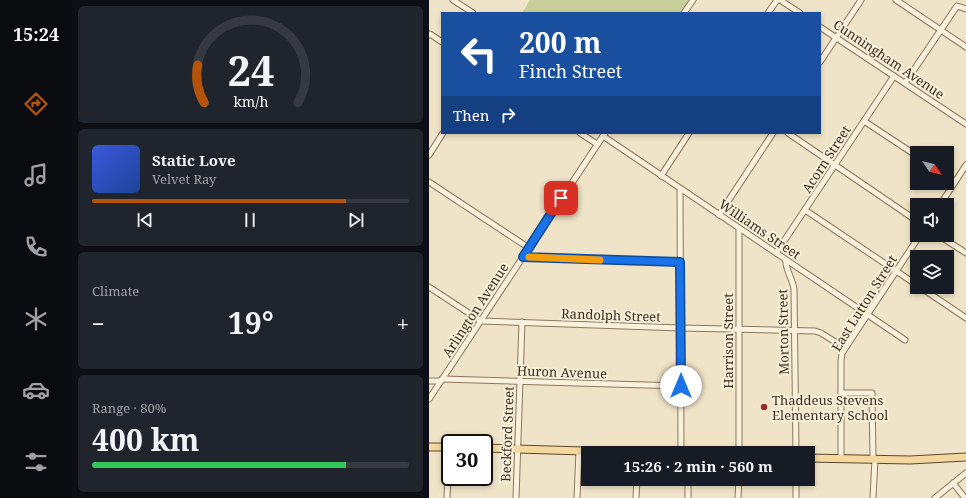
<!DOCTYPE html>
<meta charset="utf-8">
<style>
body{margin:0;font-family:"Noto Serif",serif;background:#20242c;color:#f1f3f6;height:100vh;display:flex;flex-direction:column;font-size:15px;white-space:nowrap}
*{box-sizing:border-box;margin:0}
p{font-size:13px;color:#9ea1a6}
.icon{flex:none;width:22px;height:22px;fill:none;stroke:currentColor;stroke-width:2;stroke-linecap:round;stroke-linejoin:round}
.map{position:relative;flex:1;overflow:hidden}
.drawer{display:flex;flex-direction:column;gap:6px;padding:6px;background:#0d0f14;width:357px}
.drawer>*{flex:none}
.banner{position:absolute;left:12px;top:12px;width:380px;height:122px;border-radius:0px;box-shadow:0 2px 6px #0003;background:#1a4fa0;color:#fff;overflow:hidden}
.needle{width:26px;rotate:125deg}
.buttons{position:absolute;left:481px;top:146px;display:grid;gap:8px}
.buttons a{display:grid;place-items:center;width:44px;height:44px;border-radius:0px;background:#171b24;box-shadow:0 2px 6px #0003;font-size:20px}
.speed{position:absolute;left:12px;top:434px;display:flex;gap:8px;font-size:20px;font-weight:700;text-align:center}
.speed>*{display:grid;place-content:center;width:52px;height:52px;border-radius:50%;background:#171b24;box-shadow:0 2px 6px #0003;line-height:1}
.speed .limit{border:2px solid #111;border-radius:6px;background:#fff;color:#111}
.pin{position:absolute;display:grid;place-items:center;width:34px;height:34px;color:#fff;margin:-17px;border-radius:8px;box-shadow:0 2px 6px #0006}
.me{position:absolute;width:44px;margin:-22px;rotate:0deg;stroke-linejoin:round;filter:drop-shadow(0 0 3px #0008)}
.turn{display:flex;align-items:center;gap:14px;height:84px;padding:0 12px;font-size:18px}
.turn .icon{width:52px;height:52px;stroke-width:2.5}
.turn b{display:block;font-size:28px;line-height:34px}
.then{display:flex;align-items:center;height:38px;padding:0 12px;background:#0003;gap:8px;font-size:15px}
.big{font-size:30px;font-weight:700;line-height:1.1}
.drawer .widget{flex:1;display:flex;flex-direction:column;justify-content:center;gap:6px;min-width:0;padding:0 14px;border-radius:6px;background:#20242c}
.drawer .dial{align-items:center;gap:0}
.dial svg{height:104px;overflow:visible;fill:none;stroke:#363941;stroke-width:7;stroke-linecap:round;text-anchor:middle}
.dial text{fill:#f1f3f6;stroke:none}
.song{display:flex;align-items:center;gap:12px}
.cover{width:48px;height:48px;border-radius:6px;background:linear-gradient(135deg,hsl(230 70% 55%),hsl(220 70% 35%))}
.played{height:4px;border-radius:2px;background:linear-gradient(90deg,#b45309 80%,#363941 80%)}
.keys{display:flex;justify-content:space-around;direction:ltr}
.heat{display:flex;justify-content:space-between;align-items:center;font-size:22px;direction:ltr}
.charge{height:6px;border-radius:3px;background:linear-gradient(90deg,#34c759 80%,#363941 0)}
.trip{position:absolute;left:152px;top:446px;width:234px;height:40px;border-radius:0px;background:#171b24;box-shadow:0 2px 6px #0003;font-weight:700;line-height:40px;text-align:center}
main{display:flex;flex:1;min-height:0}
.menu{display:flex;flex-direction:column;width:72px;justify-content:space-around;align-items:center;background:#090b0e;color:#9ea1a6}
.menu .icon{width:28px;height:28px}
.menu .on{color:#b45309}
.menu b{font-size:18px;color:#f1f3f6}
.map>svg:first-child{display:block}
.green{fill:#c9cf9b}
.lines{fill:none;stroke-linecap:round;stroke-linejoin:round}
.minor-casing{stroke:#8d765c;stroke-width:7}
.major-casing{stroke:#5b4430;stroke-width:9}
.minor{stroke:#faf1dc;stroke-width:5}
.major{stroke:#f3d9a0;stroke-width:7}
.route-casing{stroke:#114b97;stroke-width:10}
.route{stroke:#1a73e8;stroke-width:7}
.slow{stroke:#f59e0b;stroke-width:7}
.poi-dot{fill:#9e2a2b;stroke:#f7eed8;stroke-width:1.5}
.labels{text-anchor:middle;stroke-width:4;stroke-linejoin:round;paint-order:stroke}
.street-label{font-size:13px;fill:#3d2e20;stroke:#f7eed8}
.poi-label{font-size:13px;fill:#3d2e20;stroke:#f7eed8;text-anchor:start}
</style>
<main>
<nav class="menu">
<b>15:24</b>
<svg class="icon on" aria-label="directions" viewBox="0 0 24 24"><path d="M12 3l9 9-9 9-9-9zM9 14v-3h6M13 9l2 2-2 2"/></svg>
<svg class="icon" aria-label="music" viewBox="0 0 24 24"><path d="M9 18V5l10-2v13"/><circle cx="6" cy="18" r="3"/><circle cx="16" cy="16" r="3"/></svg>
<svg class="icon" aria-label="phone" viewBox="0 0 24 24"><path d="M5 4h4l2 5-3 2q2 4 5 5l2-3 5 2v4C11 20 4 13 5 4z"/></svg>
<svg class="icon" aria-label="climate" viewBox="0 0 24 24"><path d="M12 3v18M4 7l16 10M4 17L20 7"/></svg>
<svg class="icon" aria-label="car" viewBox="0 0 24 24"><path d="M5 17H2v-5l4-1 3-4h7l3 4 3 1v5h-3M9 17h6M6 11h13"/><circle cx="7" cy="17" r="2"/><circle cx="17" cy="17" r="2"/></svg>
<svg class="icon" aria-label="filters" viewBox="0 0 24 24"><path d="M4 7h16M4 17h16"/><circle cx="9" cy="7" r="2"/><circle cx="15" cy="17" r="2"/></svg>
</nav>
<section class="drawer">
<div class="widget dial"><svg viewBox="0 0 100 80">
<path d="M14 69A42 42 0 1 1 86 69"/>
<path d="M14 69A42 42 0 0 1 9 40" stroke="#b45309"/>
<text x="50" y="56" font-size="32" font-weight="700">24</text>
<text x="50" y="72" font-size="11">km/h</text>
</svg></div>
<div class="widget">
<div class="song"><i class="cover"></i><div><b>Static Love</b><p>Velvet Ray</p></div></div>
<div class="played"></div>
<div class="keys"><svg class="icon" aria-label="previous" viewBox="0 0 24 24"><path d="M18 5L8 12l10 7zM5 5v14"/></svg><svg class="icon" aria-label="pause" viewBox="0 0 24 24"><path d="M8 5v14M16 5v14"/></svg><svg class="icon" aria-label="next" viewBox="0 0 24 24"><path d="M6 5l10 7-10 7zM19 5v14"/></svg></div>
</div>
<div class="widget"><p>Climate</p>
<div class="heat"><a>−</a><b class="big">19°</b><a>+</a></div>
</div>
<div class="widget"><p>Range · 80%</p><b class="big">400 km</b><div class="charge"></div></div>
</section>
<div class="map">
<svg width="537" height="498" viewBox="0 0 537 498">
<rect width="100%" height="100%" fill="#f0e4c8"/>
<polygon class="green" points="101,0 264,0 255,13 93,13"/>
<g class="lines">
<g class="minor-casing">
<g id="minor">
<polyline points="24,0 44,13"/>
<polyline points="351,0 371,13"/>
<polyline points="467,0 537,47"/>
<polyline points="255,13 264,0"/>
<polyline points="339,13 348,0"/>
<polyline points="391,27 537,124"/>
<polyline points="0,35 1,34 13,42"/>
<polyline points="391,62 432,0"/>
<polyline points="476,83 528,6 537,9"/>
<polyline points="435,121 488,156"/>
<polyline points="151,133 168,144"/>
<polyline points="359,133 488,221"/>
<polyline points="174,136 476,340"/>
<polyline points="0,155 14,133"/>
<polyline points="232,176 260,133"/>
<polyline points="518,176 526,181"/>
<polyline points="0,182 100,248"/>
<polyline points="251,190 252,453"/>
<polyline points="511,205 537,165"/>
<polyline points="376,210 488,285"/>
<polyline points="290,215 344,133"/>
<polyline points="310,229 310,453"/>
<polyline points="509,235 537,253"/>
<polyline points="347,253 465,76"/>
<polyline points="94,257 251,262"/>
<path d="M357,260C355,266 364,280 365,289L367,453"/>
<polyline points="0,287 52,321 252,328 386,331 392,333 416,348"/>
<polyline points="491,287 537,318"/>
<polyline points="13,379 252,386"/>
<polyline points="0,381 12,381"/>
<polyline points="412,393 443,393 444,459"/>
<polyline points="0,399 176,133"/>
<polyline points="412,458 412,361 413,353 491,235"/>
<polyline points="524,483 536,498"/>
<polyline points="18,498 20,447"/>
<polyline points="87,498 93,322"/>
<polyline points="148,498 150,451"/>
<polyline points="207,498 208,479"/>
<polyline points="259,498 259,479"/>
<polyline points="309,498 310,479"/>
<polyline points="367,498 367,479"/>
<polyline points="444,498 446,459"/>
<polyline points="506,498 537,473"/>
</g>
</g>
<g class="major-casing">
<g id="major">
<polyline points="0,447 21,447"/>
<polyline points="55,448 223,453"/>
<polyline points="379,458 481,460 537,457"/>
</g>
</g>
<use href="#minor" class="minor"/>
<use href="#major" class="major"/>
</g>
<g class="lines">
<g class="route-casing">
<polyline id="route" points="132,198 94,257 251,262 252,386"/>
</g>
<use href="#route" class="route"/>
<polyline class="slow" points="100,257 171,260"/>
</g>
<circle class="poi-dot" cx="335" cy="407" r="4"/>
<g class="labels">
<g class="street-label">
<text transform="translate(460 59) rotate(34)" y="5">Cunningham Avenue</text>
<text transform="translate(397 159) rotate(-57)" y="5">Acorn Street</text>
<text transform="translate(331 229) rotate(34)" y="5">Williams Street</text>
<text transform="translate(435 303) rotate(-58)" y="5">East Lutton Street</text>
<text transform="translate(46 310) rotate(-57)" y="5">Arlington Avenue</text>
<text transform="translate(182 315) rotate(2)" y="5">Randolph Street</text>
<text transform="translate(354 332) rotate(-91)" y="5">Morton Street</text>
<text transform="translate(299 341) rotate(-90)" y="5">Harrison Street</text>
<text transform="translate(133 372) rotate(2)" y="5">Huron Avenue</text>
<text transform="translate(78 434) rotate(-88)" y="5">Beckford Street</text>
</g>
<g class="poi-label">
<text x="343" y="405">Thaddeus Stevens<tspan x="343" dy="15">Elementary School</tspan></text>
</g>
</g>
</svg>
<div class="buttons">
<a><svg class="needle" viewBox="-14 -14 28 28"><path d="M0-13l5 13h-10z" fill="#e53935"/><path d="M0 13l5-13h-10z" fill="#9ea1a6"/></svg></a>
<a><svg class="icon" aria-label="sound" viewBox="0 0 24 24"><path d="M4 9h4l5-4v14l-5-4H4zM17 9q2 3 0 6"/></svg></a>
<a><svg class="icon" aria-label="layers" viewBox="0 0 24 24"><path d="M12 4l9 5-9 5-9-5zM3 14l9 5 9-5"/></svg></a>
</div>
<div class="speed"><div class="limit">30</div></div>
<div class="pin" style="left:132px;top:198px;background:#d93025"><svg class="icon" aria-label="arrive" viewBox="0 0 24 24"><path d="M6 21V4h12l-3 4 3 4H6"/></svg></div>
<svg class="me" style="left:252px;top:386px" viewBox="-20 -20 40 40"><circle r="19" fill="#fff"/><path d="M0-13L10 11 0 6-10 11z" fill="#1a73e8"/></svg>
<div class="trip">15:26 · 2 min · 560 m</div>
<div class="banner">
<div class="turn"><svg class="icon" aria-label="left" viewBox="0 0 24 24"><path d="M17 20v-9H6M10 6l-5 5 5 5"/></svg><div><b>200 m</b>Finch Street</div></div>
<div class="then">Then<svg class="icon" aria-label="right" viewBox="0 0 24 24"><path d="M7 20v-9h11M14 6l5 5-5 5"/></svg></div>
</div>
</div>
</main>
